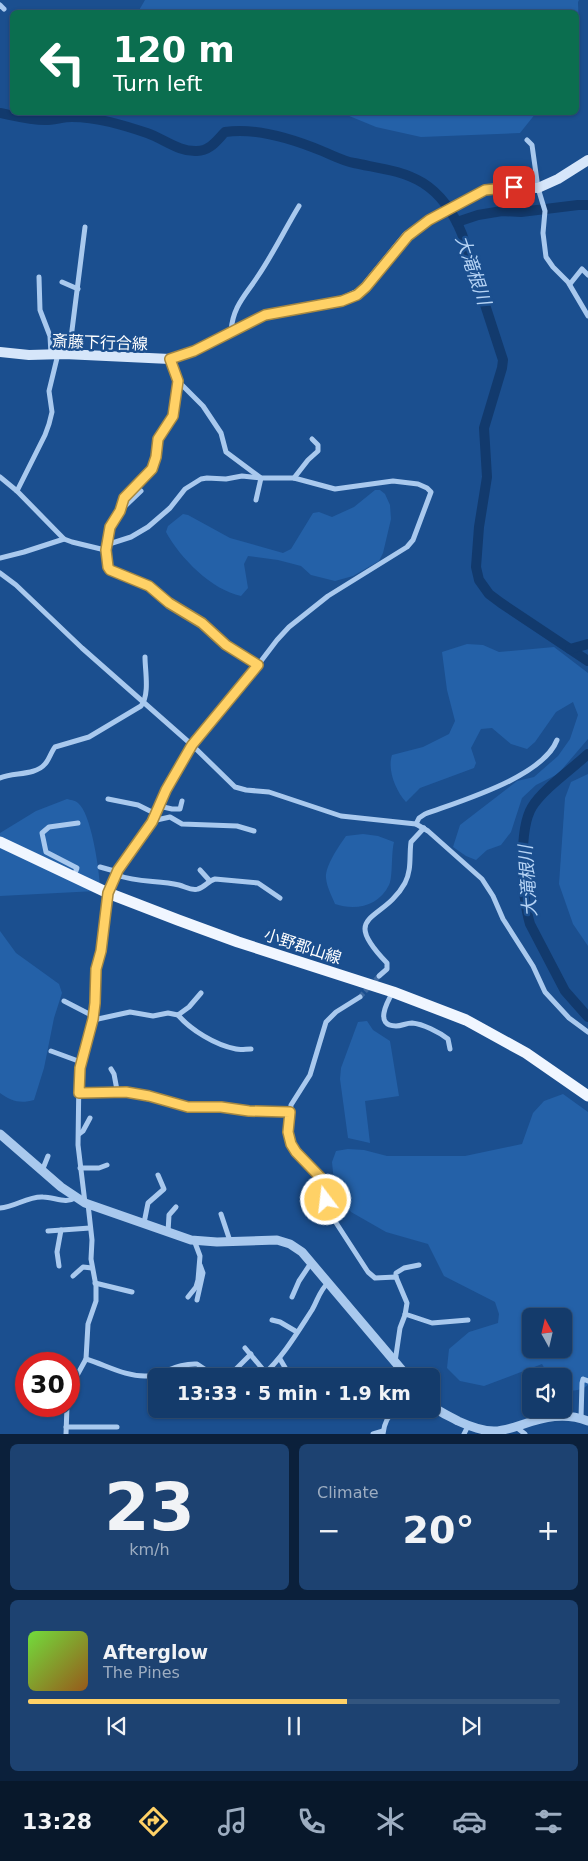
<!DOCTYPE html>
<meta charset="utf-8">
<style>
body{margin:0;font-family:"DejaVu Sans","Noto Sans JP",sans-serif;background:#1d4271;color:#f1f3f6;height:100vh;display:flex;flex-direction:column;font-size:19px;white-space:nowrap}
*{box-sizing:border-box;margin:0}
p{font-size:16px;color:#9dadc1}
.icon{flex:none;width:28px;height:28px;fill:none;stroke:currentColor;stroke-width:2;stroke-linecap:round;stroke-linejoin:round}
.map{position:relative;height:1434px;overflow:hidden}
.panel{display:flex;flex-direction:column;gap:10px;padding:10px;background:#0b203b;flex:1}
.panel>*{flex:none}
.hud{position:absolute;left:10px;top:10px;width:569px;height:105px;border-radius:8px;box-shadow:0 1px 4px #0004,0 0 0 1px #33557e;background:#0b6e4f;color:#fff;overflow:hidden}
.needle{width:32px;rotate:352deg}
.buttons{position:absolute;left:522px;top:1308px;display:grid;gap:10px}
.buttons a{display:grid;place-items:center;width:50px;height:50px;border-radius:8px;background:#143b6b;box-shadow:0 1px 4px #0004,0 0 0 1px #33557e;font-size:25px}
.speed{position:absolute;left:15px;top:1352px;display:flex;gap:10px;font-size:25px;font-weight:700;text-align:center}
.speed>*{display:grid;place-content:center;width:65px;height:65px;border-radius:50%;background:#143b6b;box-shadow:0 1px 4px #0004,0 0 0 1px #33557e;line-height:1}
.speed .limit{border:8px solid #d22;background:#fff;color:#111}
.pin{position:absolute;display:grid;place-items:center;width:42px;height:42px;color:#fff;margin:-21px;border-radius:10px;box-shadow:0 2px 8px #0006}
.me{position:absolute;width:55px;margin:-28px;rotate:345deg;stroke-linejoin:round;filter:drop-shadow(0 0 4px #0008)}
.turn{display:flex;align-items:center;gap:18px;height:105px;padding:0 20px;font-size:22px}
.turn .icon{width:65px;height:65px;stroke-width:2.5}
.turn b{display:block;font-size:35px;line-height:42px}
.big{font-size:38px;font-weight:800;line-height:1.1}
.panel .widget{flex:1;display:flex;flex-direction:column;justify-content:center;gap:8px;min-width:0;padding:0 18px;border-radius:8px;background:#1d4271}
.panel .dial{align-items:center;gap:0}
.dial b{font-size:65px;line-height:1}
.song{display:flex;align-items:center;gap:15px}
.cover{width:60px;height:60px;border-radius:8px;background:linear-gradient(135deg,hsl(100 70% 55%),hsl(30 70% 35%))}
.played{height:5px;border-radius:2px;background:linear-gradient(90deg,#ffd166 60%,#33557e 60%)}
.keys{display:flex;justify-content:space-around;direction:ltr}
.heat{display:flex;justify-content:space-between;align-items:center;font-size:28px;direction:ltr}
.panel .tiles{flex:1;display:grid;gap:10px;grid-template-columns:1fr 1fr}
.widget:last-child{grid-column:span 2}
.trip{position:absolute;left:148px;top:1368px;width:292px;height:50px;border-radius:8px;background:#143b6b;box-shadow:0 1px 4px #0004,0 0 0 1px #33557e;font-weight:800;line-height:50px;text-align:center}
.tab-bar{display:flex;height:80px;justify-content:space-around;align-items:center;background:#08182b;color:#9dadc1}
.tab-bar .icon{width:35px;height:35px}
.tab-bar .current{color:#ffd166}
.tab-bar b{font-size:22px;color:#f1f3f6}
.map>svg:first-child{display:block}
.green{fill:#2461a8;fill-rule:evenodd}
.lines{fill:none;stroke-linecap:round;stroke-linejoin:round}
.river{stroke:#123a6d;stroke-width:10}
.minor-tunnel{stroke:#3d69a0;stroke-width:5;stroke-dasharray:5 2.5;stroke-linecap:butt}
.minor{stroke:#a9c9ee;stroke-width:5}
.tertiary{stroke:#a9c9ee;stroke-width:9}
.secondary{stroke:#d6e6fa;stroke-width:10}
.primary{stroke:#f0f6ff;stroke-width:11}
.route-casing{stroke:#a68842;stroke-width:12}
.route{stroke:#ffd166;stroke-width:9}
.labels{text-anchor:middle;stroke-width:5;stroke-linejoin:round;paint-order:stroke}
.street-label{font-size:16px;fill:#fff;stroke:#1b4f8f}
.water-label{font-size:18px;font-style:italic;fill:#b5d3f5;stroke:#1b4f8f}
</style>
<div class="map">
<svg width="588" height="1434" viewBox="0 0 588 1434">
<rect width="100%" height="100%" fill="#1b4f8f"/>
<g class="green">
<polygon points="145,0 579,0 578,2 579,35 576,47 576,12 138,12"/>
<polygon points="342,113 536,113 520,133 421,137 376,127"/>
<path d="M375,490H380L385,494L390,505L391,519L383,553L379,561L353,576L335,581L311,575L301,566L278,560L248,556L244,564L248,588L241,596C212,590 180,558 166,532L168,526L183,514L188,515L230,538L283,553L291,549L313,513L319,512L332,517L354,507Z"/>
<path d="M467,644L483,645L499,652L554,647L588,673V739L558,774L536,785L522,798L511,832L501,845L487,850L476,860L466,856L453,847L460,825L517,781L534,777L558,756L570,739L578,715L573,702L556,712L535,742L527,749L511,744L492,728L481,729L471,748L476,763L474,768L420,788L406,802C396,791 387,770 392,755L423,747L449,734L455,721L447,690L442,652Z"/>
<polygon points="588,774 588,946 573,924 559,884 565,798 571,782"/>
<path d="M67,799C70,800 75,800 78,803C91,813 99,868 100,886L96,891L0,896V833L36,811Z"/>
<path d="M363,834L378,836L394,842C391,853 393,878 389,885C379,906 356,911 335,904C332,896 327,888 326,878C325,866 339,846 346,836Z"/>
<path d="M0,931L16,953L59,984L62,993L54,1018L44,1068L34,1100C20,1104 11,1101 0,1093Z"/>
<polygon points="367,1021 373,1030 390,1041 399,1096 365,1101 370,1143 348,1138 340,1079 341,1068 358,1022"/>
<path d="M563,1094L588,1112V1385C581,1391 572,1392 564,1388V1376H549L542,1364L484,1386L460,1381L447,1368L449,1349L469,1332L498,1323L499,1314L495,1302L444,1276L428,1244L386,1232L351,1212L335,1193L332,1162L336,1151L348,1149L364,1150L387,1156H465L522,1144L533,1113L544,1101ZM531,1316H564V1349H531Z"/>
</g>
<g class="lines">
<g class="river">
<path d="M0,113C15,116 30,120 45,120C54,120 63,117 72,117C97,117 123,125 147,133C164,139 179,152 197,151C210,151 217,140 225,132C257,127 293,139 322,151C332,155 343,161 354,163C377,168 402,170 423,183C442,195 454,214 462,234L503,360L502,368L484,428L487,477L479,527L476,567L479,580L489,594L501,603L588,661"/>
<polyline points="457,222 478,215 502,211 521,212 578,205 588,205"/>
<polyline points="570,649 588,644"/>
<path d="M588,754C572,769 543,789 532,807C518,830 522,897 530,924L565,991L588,1017"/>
</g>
<polyline class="minor-tunnel" points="360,997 379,976"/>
<g class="minor">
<polyline points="0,5 4,9"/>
<polyline points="527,140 532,145 538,188 545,211 543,233 546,257 553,267 568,282 588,316"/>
<polyline points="39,277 40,310 50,336 51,354"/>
<polyline points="62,282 78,289"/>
<polyline points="570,284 582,269 588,275"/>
<path d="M231,331C233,306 245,296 258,276C273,254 285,229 299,206"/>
<polyline points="69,354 85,227"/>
<polyline points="178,381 173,416 159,439 156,457 152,469 124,498 120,511 110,527 105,550 108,567 111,571 149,586 169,603 202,623 226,645 258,665"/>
<polyline points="0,477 17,491 64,539 72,542 105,550"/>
<polyline points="294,478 308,460 318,451 318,445 312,439"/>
<polyline points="17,491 45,435 49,424 52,412 49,391 58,354"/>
<polyline points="121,510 141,491"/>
<polyline points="106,545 131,537 148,527 170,508 185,489 201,479 207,478 226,479 242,476 261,478 256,500"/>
<polyline points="0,558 24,552 64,539"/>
<polyline points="0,573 16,585 82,648 192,745 235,787 246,790 269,792 341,816 416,824 428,831 482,879 493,896 503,919 533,966 545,992 569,1018 588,1032"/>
<path d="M0,778C13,772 35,776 45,764C49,760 51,752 55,747L89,737L141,706C150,694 145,671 145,657"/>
<polyline points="108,799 138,805 156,814"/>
<polyline points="159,806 172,809 180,809 182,801"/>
<polyline points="152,821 170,817 182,824 237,826 254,831"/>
<path d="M416,824L419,818L425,814C460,801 543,777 557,740"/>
<polyline points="100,867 118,872"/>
<polyline points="200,870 209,880"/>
<path d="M117,875C137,883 158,880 179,885C186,887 192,891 198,889C205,887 208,881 215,879L258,883L280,898"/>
<polyline points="74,876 77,868 46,852 42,833 49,827 78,823"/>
<path d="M379,976L387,969V963C338,912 383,923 405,883C412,869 409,856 411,842L424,828"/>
<path d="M393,992C387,1002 374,1026 396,1026C402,1026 406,1023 412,1023C423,1024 439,1032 448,1039L450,1049"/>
<polyline points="360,997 336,1012 326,1022 310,1075 291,1105 288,1132 291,1145 296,1152 324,1181 326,1199 331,1215 368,1272 375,1278 396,1277 407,1303 405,1315 400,1328 395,1362"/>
<polyline points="64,1001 93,1016"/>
<path d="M178,1015C191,1030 215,1045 236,1049C240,1050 246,1049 251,1049"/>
<polyline points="93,1019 98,1019 130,1012 153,1016 168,1013 178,1015 189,1007 201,993"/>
<polyline points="51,1051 81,1062"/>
<polyline points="114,1092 149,1096 188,1107 221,1107 249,1111 290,1111"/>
<polyline points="79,1093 114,1092 117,1090 114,1074 111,1069"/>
<polyline points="79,1134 83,1131 90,1118"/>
<polyline points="80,1168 99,1168 107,1165"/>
<polyline points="42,1171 48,1156"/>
<polyline points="85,1203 78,1145 79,1074 89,1031 93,1019 96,969 101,951 108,893 119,870 152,821 166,790 192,745 258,665 277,640 289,627 328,596 407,547 413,540 431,492 427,488 418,484 393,481 335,489 294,478 261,478 226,452 221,433 203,406 178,381 170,359"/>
<path d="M0,1208C15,1207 28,1196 43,1197C54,1197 66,1204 75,1198"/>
<polyline points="221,1214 230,1241"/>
<polyline points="144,1223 148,1203 164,1189 158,1175"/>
<polyline points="48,1231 90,1228"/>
<polyline points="168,1232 169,1215 176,1207"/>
<polyline points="59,1266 57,1252 61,1230"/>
<polyline points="73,1276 83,1267 92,1268"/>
<polyline points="396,1277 396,1273 404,1268 419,1265"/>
<polyline points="95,1283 132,1292"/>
<polyline points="188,1297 196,1287 198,1280 200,1256 194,1240"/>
<polyline points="292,1297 299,1281 311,1263"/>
<polyline points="197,1300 203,1273 200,1265"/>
<polyline points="405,1314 432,1323 468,1320"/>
<polyline points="272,1320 280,1322 297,1332"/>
<polyline points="245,1348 266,1373"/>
<path d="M86,1359C106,1365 126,1377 147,1376C163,1375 177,1363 197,1364L215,1376"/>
<polyline points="280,1359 290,1376"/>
<polyline points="232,1373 251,1354"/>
<polyline points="151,1376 156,1391"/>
<path d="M262,1376C283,1357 297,1333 312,1310C318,1300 319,1291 328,1283"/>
<polyline points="69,1390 86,1359 88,1324 96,1301 96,1286 91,1259 92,1240 88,1204"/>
<polyline points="163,1409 165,1413"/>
<polyline points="545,1409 546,1417"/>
<polyline points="581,1418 582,1383 583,1379 588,1381"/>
<polyline points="66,1427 117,1427"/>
<polyline points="516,1427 525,1434"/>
<polyline points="66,1434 67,1406"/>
<polyline points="373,1434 383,1431"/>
<path d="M383,1434C384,1424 388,1415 396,1409"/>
<polyline points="464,1434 468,1426"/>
</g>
<g class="tertiary">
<polyline points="0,1134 61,1187 85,1203 191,1240 217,1242 277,1240 290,1244 302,1252 407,1376"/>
<path d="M431,1405C439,1412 449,1416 458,1421C469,1426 482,1431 494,1431C503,1431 512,1428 521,1425C544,1417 565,1412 588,1421"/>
</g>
<polyline class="secondary" points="0,352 29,355 64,354 170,359 194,351 265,315 342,301 361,292 407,236 429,220 485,190 505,187 538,188 558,179 588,160"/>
<polyline class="primary" points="0,842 108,893 178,920 238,942 393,992 466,1020 526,1053 588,1096"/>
</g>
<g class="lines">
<g class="route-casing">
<polyline id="route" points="326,1200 324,1181 296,1152 291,1144 288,1132 290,1112 249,1111 221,1107 188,1107 149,1096 126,1092 79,1093 80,1068 93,1019 95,1003 96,969 101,951 108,893 118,870 152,822 166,790 192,745 258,665 226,645 202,623 169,603 149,586 110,570 108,567 106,550 110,527 120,511 124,498 152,469 156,457 158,439 173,416 178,381 170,359 194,351 265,315 342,301 357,295 366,287 408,236 429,220 485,190 514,187"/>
</g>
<use href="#route" class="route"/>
</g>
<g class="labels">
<g class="street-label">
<text transform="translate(100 342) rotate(2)" y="6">斎藤下行合線</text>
<text transform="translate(303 946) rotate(18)" y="6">小野郡山線</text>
</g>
<g class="water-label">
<text transform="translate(473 270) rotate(71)" y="6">大滝根川</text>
<text transform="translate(528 881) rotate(-94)" y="6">大滝根川</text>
</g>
</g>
</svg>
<div class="buttons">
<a><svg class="needle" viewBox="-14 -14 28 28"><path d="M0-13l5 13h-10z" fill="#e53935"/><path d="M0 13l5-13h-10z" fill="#9dadc1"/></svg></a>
<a><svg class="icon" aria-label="sound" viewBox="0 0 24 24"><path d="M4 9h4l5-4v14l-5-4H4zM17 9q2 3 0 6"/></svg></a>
</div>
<div class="speed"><div class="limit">30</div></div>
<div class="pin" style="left:514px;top:187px;background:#d93025"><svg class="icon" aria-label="arrive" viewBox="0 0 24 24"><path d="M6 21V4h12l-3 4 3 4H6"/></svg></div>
<svg class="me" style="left:326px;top:1200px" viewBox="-20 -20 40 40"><circle r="17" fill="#ffd166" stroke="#fff" stroke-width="3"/><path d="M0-11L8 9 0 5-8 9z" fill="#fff"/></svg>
<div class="trip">13:33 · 5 min · 1.9 km</div>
<div class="hud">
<div class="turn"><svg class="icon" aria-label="left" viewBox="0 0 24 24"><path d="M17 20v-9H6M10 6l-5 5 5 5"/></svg><div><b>120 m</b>Turn left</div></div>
</div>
</div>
<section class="panel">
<div class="tiles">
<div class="widget dial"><b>23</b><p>km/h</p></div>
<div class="widget"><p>Climate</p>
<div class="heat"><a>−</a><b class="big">20°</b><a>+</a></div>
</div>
<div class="widget">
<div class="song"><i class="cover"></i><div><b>Afterglow</b><p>The Pines</p></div></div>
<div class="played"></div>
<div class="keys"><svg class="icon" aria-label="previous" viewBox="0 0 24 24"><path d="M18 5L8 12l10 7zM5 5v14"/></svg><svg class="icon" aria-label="pause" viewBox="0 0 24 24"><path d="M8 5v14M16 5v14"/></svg><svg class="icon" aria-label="next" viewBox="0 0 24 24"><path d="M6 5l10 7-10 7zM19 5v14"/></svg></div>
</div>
</div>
</section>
<nav class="tab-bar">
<b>13:28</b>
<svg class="icon current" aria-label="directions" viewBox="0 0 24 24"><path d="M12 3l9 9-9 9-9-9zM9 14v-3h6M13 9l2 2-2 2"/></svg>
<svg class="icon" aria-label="music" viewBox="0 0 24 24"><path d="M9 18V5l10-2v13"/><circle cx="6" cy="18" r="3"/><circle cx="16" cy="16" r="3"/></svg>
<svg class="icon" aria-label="phone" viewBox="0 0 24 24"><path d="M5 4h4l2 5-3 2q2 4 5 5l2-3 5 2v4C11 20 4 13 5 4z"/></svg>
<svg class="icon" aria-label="climate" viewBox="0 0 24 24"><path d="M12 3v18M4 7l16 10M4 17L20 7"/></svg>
<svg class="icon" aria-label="car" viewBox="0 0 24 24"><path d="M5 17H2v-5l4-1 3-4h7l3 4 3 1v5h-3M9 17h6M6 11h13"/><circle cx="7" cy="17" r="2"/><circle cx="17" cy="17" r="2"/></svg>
<svg class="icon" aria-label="filters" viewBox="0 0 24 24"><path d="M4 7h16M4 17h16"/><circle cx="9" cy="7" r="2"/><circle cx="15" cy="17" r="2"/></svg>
</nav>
